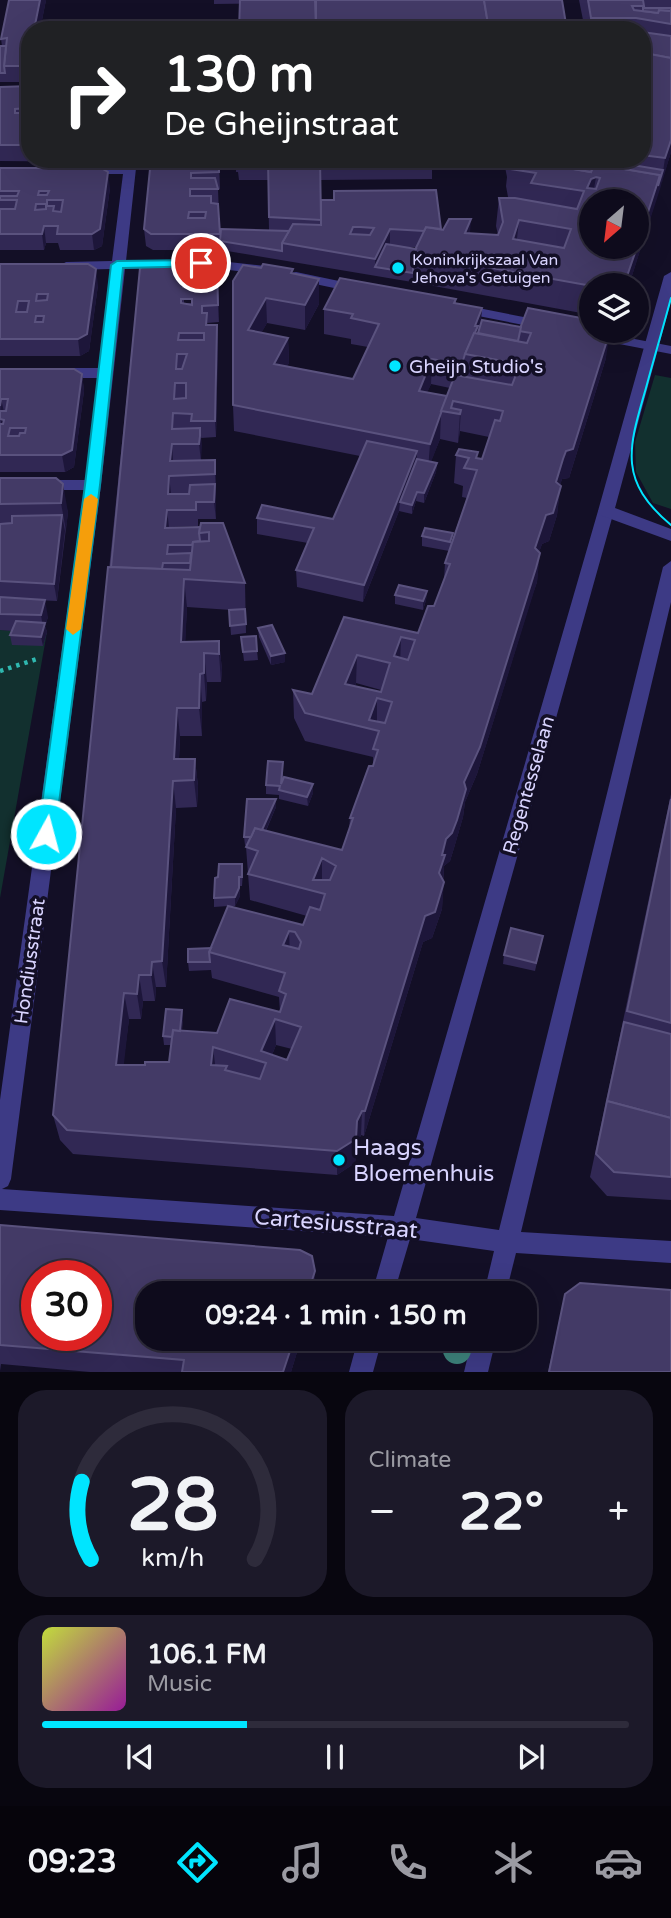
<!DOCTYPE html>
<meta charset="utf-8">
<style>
body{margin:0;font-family:"Varela Round",sans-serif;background:#1c1929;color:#f1f3f6;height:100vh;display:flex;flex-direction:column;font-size:26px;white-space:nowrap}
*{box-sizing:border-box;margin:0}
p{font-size:23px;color:#9b9ba3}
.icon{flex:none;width:38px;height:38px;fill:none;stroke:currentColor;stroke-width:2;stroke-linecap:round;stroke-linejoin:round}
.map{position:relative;height:1372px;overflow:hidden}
.drawer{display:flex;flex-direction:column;gap:18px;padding:18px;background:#08060f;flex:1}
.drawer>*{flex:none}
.guide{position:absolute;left:21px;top:21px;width:630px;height:147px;border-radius:28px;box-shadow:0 7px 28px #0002,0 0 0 2px #2e2b3b;background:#202124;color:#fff;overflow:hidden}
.needle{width:46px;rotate:208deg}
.buttons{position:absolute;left:579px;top:189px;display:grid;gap:14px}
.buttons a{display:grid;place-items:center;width:70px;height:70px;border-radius:50%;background:#0e0b1c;box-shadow:0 7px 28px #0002,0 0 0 2px #2e2b3b;font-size:35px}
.speed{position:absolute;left:21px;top:1260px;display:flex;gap:14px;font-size:35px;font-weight:700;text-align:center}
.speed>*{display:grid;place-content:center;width:91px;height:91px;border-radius:50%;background:#0e0b1c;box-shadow:0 7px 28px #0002,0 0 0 2px #2e2b3b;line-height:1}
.speed .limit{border:10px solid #d22;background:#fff;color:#111}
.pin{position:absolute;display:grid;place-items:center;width:60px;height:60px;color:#fff;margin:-30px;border:4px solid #fff;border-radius:50%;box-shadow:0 2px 7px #0007}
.me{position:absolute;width:77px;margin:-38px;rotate:7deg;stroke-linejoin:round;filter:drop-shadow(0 0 5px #0008)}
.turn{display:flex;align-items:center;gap:24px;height:147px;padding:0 28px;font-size:32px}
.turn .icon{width:91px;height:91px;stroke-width:2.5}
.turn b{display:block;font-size:49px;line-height:60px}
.big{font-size:52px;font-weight:700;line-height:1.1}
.drawer .tile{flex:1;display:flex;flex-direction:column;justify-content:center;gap:10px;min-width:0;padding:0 24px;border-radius:28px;background:#1c1929}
.drawer .dial{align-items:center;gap:0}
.dial svg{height:182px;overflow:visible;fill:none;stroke:#2e2b3b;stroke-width:7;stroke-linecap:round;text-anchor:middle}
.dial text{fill:#f1f3f6;stroke:none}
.song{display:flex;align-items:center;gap:21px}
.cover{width:84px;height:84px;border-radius:10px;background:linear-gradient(135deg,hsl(70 70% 55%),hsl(300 70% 35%))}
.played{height:7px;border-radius:4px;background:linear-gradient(90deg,#00e5ff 35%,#2e2b3b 35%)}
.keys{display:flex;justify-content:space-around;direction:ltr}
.heat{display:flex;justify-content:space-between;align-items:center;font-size:38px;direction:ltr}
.drawer .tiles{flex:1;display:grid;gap:18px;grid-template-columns:1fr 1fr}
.tile:last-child{grid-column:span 2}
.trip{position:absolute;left:135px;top:1281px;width:402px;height:70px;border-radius:28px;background:#0e0b1c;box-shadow:0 7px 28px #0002,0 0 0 2px #2e2b3b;font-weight:700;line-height:70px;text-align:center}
.tabs{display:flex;height:112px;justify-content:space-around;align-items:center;background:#06040b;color:#9b9ba3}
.tabs .icon{width:49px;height:49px}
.tabs .selected{color:#00e5ff}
.tabs b{font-size:32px;color:#f1f3f6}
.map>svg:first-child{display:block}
.green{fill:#12302f}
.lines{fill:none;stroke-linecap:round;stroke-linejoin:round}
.path{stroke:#2fb8b0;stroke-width:4.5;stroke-dasharray:3.5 5;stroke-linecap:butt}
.minor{fill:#3d3a85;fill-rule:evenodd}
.tertiary{fill:#3d3a85;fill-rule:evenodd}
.tram{stroke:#00e5ff;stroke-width:2}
.tree{fill:#3d827b}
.wall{fill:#312854;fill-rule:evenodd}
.shaded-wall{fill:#1d163a}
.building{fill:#433a66;stroke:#5a527e;stroke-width:2;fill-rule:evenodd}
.route{fill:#00e5ff;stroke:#0095a6;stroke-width:2}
.slow{fill:#f59e0b}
.poi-dot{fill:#00e5ff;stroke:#130f26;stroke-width:2.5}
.labels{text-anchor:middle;stroke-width:7;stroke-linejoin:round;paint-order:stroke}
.far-poi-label{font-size:16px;fill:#d9d4ff;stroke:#130f26;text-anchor:start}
.poi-label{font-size:19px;fill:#d9d4ff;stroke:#130f26;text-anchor:start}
.street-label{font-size:19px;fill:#d9d4ff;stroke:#130f26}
.near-poi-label{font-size:23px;fill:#d9d4ff;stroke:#130f26;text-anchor:start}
.near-street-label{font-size:23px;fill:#d9d4ff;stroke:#130f26}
</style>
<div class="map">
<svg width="671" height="1372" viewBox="0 0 671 1372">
<rect width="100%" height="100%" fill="#130f26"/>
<g class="green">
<polygon points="655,375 671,378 671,509 653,503 636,472 635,442"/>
<polygon points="0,630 47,632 0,898"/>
</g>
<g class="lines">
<polyline class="path" points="0,671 37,659"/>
<g class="minor">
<polygon points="125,159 137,159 126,261 201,259 265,266 272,270 265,274 201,267 125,269 101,485 11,1179 8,1186 2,1189 394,1216 598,511 606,506 614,511 416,1218 499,1230 663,567 671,561 671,602 521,1232 671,1241 671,1263 516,1253 506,1293 484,1293 494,1251 410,1239 394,1293 372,1293 388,1237 0,1210 0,1100 84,490 0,490 0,480 86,480 98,378 56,378 49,373 56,368 99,368 111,269 66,270 59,266 66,262 112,261 123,174 80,174 74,170 80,166 124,166"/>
<polygon points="296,272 358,285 365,289 358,293 291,279 291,273"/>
<polygon points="458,304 544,321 551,325 544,329 453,311 451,308"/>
<polygon points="588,330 671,346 671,354 583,337 581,334"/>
<polygon points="358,1339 382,1339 373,1372 349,1372"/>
<polygon points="472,1339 496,1339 488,1372 464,1372"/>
</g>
<polygon class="tertiary" points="671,272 671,301 615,508 671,529 671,541 600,515 598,511 664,276"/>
<path class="tram" d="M671,298C663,328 654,358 646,388C629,447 617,480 671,525"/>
</g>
<circle class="tree" cx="457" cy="1350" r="14"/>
<g class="wall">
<polygon points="46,0 40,30 30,30 30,82 0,82 0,46 2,46 1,39"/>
<polygon points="214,0 562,0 214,4"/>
<path d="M579,0H671V152L629,285H592V315L412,282L221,250H153L146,246L144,229L151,159H220V161H219L220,189H218L220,240L269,230L268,180H239L238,172H236V159H642V30H585ZM504,162L507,177L506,186L508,197L515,198H499L496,226L498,235L470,234L441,229L321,207L320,180L432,179V168L504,167ZM400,247H416V249Z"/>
<polygon points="30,86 30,159 111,159 106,162 0,161 0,87"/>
<polygon points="0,168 110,188 102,246 94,250 60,250 58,243 46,243 44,250 0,250"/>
<polygon points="0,264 98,285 89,351 80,356 0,356"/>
<path d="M217,264L219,322L207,323L208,325H217L218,342L216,437L201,438V461L215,460L216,477V519H198V526L169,527V528L200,527L223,523L245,583L246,633L231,635L229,610H231L187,607L185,642L219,641L222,670L221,682H207L206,701L202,702V736H180L179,759H195L198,786L197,807L176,808L166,987H156L155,1001H143L141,1019H129L123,1065H145L169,1062L171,1045H164L163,1036L182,1010L183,1018L182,1031L217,1033L280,1012L279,997L212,978L211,970L189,971L188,962L211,948L228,906L214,907V898L218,877L243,872L242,886H239L240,896L235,906H229L303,925L307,916L250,900L246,847L247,845H245L244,837L276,799V807L266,831L342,850L349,829L350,818L373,766V757L305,741L294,718L293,690L312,694L344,617L418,633L434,606L444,580L445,563L449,551L422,546V536L452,541L467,498L462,497L463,486L454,483L456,455L482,459L489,437L460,431L458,443L440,439L431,461L437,463L436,472L424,503L416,501L412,514L399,511L363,602L297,587L296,570L308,543L257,534V518L333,519L360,456L234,431L233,405V281L293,274L319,304L305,330L267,323L261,333L288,338L289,363L287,366L353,379L368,347L351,344V339L324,334V309L456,299V303L482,308L480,325L521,327L606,358L569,478L562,479L560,485L557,515L549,541L542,544L539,552L537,582L532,596L477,774L465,802L463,817L454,848L450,861L444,866L442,909L432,938L423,942L364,1136L361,1135L357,1144L355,1163L337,1175L73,1154L60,1140L53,1115L140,268ZM184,299H192V303H184ZM431,384L450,388L447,396L427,392ZM356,683L381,690V692L355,686ZM276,1045L292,1049L287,1060L272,1055Z"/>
<polygon points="0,369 82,374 84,391 74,467 65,472 0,472"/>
<polygon points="0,478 56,478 68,512 57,601 35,600 48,617 45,626 47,632 43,646 12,645 10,635 12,631 0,630"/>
<polygon points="427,591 426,600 423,610 395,604 395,595"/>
<polygon points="258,628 285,653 285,662 271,665 259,637"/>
<polygon points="241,637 257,651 258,660 244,661"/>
<polygon points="283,771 283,780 313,784 313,793 308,806 279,799 279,795 266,794 266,785"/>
<polygon points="671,794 671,1200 607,1196 590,1177"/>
<polygon points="541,945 535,971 503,964 504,955"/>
<polygon points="0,1225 315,1271 315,1293 147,1293 147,1339 301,1339 291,1372 90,1372 1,1364 0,1371"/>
<polygon points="565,1294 671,1372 548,1372"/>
</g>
<g class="shaded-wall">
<polygon points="40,0 46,0 40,30 34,30"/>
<polygon points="671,140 671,152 661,186 665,158"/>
<polygon points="663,170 661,186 629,285 624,285 660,175"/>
<polygon points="108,172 110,188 102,246 94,250 92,234"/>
<polygon points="596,177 592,201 587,188 591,179"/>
<polygon points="471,219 469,247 465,233"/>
<polygon points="519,220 516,248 513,239"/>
<polygon points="44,226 46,243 44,250 42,234"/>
<polygon points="390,229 390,246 375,267 375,276 375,259"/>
<polygon points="217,264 218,281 219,322 218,305"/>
<polygon points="96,269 98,285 89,351 80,356 78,339"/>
<polygon points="319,279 319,304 305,330 305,305"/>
<polygon points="266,298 267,323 249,356 248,330"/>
<polygon points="482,308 480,334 477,340 475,326"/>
<polygon points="217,325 218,342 216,437 215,421"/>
<polygon points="610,331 606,358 569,478 562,479 552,511 556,482 563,459"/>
<polygon points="288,338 289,363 275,389 274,364"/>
<polygon points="465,357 463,382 460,390 462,364"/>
<polygon points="432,359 431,384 417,416 419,391"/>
<polygon points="82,374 84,391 74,467 65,472 62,455"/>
<polygon points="1,399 5,416 2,428 0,416"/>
<polygon points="461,410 459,439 458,443 460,414"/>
<polygon points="441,414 440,439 428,470 430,444"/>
<polygon points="200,428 202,445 201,461 199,444"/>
<polygon points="172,444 173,461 172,478 170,461"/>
<polygon points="417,451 417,468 400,502 399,511 363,602 364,585"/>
<polygon points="215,460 216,477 216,491 215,474"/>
<polygon points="437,463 436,472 424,503 424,493"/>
<polygon points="169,476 171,493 168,494"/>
<polygon points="63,484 68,512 66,531 61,503"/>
<polygon points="215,484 216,501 216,519 214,502"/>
<polygon points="561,486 557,515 549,541 542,544 531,577 535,548 546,515"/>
<polygon points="417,492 416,501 412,514 412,505"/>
<polygon points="167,510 169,527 167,545 165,528"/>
<polygon points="62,515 65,531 57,601 54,584"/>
<polygon points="540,553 537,582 477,774 465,802 463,817 454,848 450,861 444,866 443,882 439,873 442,855 446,839"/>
<polygon points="184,579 187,607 184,670 181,642"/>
<polygon points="427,591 426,600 423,610 423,601"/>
<polygon points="45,600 48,617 45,626 47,632 43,646 41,637 43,628 41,615"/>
<polygon points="401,637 400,666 394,656"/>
<polygon points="219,641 222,670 221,682 219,654"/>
<polygon points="204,653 207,682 206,701 204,673"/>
<polygon points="285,653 285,662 271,665 271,656"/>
<polygon points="357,655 356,683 344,712 345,684"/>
<polygon points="200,674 202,702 202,736 199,708"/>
<polygon points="377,698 377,726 369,720"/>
<polygon points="177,708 180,736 178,780 174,759"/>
<polygon points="195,759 198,786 197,807 194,780"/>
<polygon points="173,781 176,808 166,987 162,961"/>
<polygon points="313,784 313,793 308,806 307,797"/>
<polygon points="276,799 276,807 259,846 259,837"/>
<polygon points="322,858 322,885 313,880"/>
<polygon points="444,882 442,909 432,938 423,942 364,1136 365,1111 425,916"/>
<polygon points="239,888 240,896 235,906 235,897"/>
<polygon points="289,931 290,957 283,945"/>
<polygon points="152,962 156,987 155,1001 151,975"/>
<polygon points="139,975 143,1001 141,1019 137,994"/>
<polygon points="124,993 129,1019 121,1090 116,1065"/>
<polygon points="182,1010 183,1018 180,1045 179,1037"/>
<polygon points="275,1019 276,1045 266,1069 266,1063 261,1051"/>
<polygon points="213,1047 216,1072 211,1065"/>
<polygon points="362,1111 361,1135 357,1144 355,1163 337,1175 337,1151 357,1121"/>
<polygon points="315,1271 315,1293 308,1293"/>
<polygon points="294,1339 301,1339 291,1372 283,1372"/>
</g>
<g class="building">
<polygon points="9,0 40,0 34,30 30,30 30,66 4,66 7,38 1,39"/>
<polygon points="240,0 315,0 316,30 239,30"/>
<polygon points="316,0 484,0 489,30 316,30"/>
<polygon points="484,0 562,0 567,30 489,30"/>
<polygon points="588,0 643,0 644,6 632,6 634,10 658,13 659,10 671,11 671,24 636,18 591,18"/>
<polygon points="643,8 671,8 671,11 659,10 658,13 643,11"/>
<rect x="165" y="29" width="33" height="1"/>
<polygon points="642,32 671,36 671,58 644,53 642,65"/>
<polygon points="0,46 6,46 4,66 5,73 0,73"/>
<polygon points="644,53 671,58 671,140 665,158 642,155 642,74 649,75"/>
<polygon points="30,86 30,108 15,109 15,113 24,113 22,124 30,124 30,145 0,145 0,87"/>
<path d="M151,159H219V172L191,173V178H215L218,189H190V196H211V203L218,204L220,234H151L144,229ZM189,212H206L205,218H188Z"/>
<polygon points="268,159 320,159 321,220 269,217"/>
<path d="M509,159H515L591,172L594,164L660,175L637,246V201H592V247H637L624,285L592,286L413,254L426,227L443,230L449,219H471L465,233L498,235L503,222L499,198H515L577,209L584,191L531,183L536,173L511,169ZM596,177L600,178L596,189L587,188L591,179ZM519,220L571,229L564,248L513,239Z"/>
<polygon points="529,159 552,159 550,163"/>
<polygon points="553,159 595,159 606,161 604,166 594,164 591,172 551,165"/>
<polygon points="614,162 663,170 658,186 660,175 612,167"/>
<path d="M0,168H101L108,172L100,229L92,234H57L58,226H44L42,234H0V209H15L17,200H0V196H17L19,191H0ZM39,191H49L47,195H38ZM47,200H63L61,212L53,211L54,206H46V209L35,210L36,204H47Z"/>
<path d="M436,190L441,229L426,227L424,231L390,229L375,259L282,243L293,224L321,225V200H334V191ZM353,227H360L374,228L370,235L350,234Z"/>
<polygon points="221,229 289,231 282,243 282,251 220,241"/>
<polygon points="386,244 416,249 413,254 413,273 375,267"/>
<path d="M0,264H88L96,269L87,334L78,339H0ZM37,294H48L47,300L36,301ZM18,301H29L27,312H16ZM36,316H44L43,322H35Z"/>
<path d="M149,264H217L218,305L202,306V313H207L206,325H217L215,421H191L192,414L173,413L172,429L200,428V436L199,444H172L170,461L215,460V474L169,476L168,494H189L190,485L215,484L214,502H196V510H167L165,528L200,527L199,533L200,541L193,542L192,545H168L167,554L191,553L190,563H163L162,569L111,567L140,268ZM183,280H196V287H183ZM181,299H192V305L181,303ZM179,333H204V340H178ZM177,354H187L182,369H176ZM175,383H186V398L174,399Z"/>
<polygon points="263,264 293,269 291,273 319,279 305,305 266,298 248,330 288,338 274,364 353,379 379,324 351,318 353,314 324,309 340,278 456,299 454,303 482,308 475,326 478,326 465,354 462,364 432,359 419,391 447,396 430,444 233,405 233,281 243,265 261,268"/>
<path d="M528,308L592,320V331H610L573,449L566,451L563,459L556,482L561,486L553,513L546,515L535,548L540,553L536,568L480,747L464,782L466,789L457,820L452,833L446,839L442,855H445L439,873L444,882L435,912L425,916L365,1111H362L357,1121L356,1139L337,1151L67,1130L53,1115L108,567L190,570L193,542L209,541V532L199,533L201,523H223L245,583L184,579L181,642L219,641V654L204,653V673L200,674L199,708H177L174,759H195L194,780L173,781L162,961L152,962L151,975H139L137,994L124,993L116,1065H145V1062H169L173,1030L217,1033L230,999L280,1012L286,994L279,991L285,973L209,952L228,906L303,925L310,907L320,910L325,894L248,874L258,851L246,847L255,828L342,850L353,818H350L369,766H373L378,750L373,749L379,731L305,713L293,690L312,694L344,617L418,633L428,606H434L450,564L445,563L477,470L464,468L469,458L456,455L459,449L478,452L476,458L482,459L495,420L500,421L503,411L453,401L451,408L461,410L460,414L441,411L455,375L512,385L520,364L465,354L474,333L527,343L531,333L519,331ZM401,637L415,640L408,660L394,656ZM357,655L390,663L381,692L345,684ZM377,698L392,702L385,723L369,720ZM322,858L336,866L330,880H313ZM289,931L295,932L301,942L299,949L283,945ZM275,1019L301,1027L287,1060L261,1051ZM213,1047L266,1063L260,1079L225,1070L227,1066L211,1065Z"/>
<polygon points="482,320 521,327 518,341 478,333"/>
<path d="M0,369H74L82,374L72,450L62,455H0V424H3L4,420L0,419V411H6L8,399H1L0,406ZM10,428H26L25,433H20L19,436H8Z"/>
<polygon points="367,441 417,451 364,585 296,570 314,528 257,518 262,505 333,519"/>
<polygon points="417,459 437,463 424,493 417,492 412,505 400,502"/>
<polygon points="0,478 56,478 63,484 61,503 0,504"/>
<polygon points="62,515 54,584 0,581 0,524 12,523 12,516"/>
<polygon points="425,528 453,533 450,542 422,536"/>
<polygon points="399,585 427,591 423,601 395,595"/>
<polygon points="0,597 45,600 41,615 0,614"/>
<polygon points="245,609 246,624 230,626 229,610"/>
<polygon points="16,621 45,623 41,637 10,635"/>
<polygon points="272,625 285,653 271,656 258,628"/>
<polygon points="256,636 257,651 243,652 241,637"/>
<polygon points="268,761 283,762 281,784 284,777 313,784 307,797 279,790 280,786 266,785"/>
<polygon points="247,799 276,799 262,830 255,828 251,837 244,837"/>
<polygon points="671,799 671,1023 627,1011"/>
<polygon points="219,864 242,864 242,877 239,877 239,888 235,897 214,898 215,878 218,877"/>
<polygon points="511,928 543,936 536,963 504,955"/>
<polygon points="211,948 209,952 210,962 188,962 188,949"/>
<polygon points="166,1009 182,1010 180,1031 173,1030 172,1037 163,1036"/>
<polygon points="624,1022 671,1034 671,1118 607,1101"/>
<polygon points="607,1101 671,1118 671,1177 614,1172 596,1154"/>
<path d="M0,1225L300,1250L312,1256L315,1271L308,1293H147V1339H294L283,1372H182L184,1360L0,1345ZM37,1276H96V1335H37Z"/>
<polygon points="580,1283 671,1290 671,1372 549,1372 565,1294"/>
</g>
<polygon class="route" points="201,260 206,261 206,266 123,268 100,485 55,834 52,839 40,839 38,834 85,485 111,265 117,261"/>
<polygon class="slow" points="91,494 98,499 81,629 73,635 66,629 84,499"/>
<g class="poi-dot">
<circle cx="398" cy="268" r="7"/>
<circle cx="395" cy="366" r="7"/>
<circle cx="339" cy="1160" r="7"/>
</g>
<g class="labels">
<g class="far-poi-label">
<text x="412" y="265">Koninkrijkszaal Van<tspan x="412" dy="18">Jehova's Getuigen</tspan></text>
</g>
<g class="poi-label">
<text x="409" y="373">Gheijn Studio's</text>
</g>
<g class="street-label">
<text transform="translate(528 785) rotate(-74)" y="7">Regentesselaan</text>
<text transform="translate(29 961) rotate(-82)" y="7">Hondiusstraat</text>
</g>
<g class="near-poi-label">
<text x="353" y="1155">Haags<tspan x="353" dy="26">Bloemenhuis</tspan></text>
</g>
<g class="near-street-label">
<text transform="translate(336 1223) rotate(5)" y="8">Cartesiusstraat</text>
</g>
</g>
</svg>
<div class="buttons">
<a><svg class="needle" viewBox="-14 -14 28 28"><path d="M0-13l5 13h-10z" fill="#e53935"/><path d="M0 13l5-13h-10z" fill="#9b9ba3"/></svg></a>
<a><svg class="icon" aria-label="layers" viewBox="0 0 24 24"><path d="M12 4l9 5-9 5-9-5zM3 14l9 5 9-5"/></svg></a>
</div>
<div class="speed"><div class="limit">30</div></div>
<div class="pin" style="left:201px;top:263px;background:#d93025"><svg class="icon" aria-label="arrive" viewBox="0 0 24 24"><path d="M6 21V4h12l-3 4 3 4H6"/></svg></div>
<svg class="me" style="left:46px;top:834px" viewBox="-20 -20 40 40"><circle r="17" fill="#00e5ff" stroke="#fff" stroke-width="3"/><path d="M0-11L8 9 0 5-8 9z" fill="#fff"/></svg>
<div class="trip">09:24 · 1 min · 150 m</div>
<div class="guide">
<div class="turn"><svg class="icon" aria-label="right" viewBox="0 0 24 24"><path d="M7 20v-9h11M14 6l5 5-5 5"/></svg><div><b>130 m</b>De Gheijnstraat</div></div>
</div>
</div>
<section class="drawer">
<div class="tiles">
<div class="tile dial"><svg viewBox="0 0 100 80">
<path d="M14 69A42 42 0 1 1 86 69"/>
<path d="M14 69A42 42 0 0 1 10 35" stroke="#00e5ff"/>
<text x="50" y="56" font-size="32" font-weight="700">28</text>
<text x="50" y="72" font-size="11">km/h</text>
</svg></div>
<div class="tile"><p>Climate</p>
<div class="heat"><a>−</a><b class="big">22°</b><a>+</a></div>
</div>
<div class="tile">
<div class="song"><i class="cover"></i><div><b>106.1 FM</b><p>Music</p></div></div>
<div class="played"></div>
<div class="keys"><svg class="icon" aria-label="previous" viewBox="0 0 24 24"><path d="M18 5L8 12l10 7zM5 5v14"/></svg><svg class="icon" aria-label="pause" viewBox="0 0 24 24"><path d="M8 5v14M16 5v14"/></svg><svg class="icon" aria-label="next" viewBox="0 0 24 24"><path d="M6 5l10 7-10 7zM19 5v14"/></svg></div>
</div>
</div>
</section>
<nav class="tabs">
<b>09:23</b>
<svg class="icon selected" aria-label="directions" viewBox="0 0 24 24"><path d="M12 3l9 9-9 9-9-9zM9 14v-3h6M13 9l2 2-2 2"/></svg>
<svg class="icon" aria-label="music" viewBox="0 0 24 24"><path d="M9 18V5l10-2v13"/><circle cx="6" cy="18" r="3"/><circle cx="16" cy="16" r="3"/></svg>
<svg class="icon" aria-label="phone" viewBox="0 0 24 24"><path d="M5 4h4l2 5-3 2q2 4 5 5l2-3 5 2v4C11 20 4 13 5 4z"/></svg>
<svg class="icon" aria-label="climate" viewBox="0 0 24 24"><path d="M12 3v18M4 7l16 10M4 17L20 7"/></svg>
<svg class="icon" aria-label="car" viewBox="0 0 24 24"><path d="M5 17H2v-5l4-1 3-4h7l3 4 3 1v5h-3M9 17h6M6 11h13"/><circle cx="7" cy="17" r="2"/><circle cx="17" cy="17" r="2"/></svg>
</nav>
